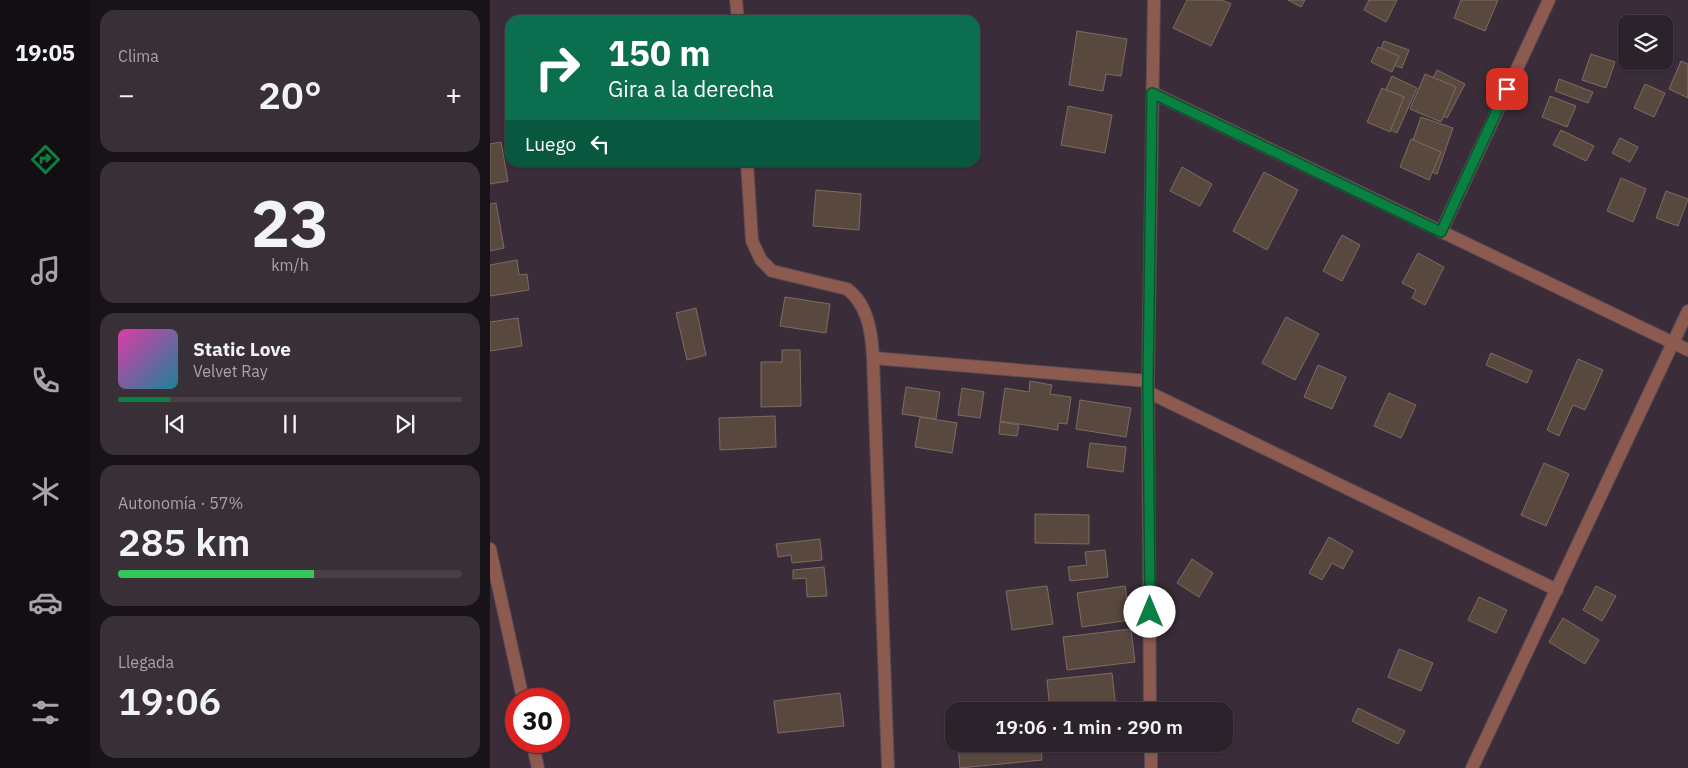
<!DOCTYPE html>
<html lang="es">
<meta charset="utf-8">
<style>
body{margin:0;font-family:"IBM Plex Sans",sans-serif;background:#382f37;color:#f1f3f6;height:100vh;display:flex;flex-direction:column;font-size:19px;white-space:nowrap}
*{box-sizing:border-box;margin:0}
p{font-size:16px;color:#a6a4a9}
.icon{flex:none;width:28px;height:28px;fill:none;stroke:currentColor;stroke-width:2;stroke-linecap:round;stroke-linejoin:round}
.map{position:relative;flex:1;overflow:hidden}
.details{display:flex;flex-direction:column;gap:10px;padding:10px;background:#181318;width:400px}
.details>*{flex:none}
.guide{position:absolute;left:15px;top:15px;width:475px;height:152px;border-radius:15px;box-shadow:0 1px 4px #0004,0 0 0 1px #483f47;background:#0b6e4f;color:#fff;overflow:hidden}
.buttons{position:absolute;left:1128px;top:15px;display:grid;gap:10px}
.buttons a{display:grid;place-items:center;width:55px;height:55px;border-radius:10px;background:#2c222b;box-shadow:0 1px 4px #0004,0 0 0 1px #483f47;font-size:25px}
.speed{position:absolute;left:15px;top:688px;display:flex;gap:10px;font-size:25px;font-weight:700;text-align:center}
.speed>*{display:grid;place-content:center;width:65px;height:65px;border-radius:50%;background:#2c222b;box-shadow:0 1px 4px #0004,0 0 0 1px #483f47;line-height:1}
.speed .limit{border:8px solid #d22;background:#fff;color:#111}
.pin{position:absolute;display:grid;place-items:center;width:42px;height:42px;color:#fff;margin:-21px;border-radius:10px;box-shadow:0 2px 8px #0006}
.me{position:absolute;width:55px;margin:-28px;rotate:0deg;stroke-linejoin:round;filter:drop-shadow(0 0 4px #0008)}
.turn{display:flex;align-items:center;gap:18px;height:105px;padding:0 20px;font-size:22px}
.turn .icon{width:65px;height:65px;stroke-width:2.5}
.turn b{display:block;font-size:35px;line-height:42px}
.then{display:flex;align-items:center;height:48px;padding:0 20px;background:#0003;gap:10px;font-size:19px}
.big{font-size:38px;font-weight:600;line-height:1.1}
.details .widget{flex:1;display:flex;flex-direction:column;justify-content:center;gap:8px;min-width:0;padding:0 18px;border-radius:15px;background:#382f37}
.details .dial{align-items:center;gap:0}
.dial b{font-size:65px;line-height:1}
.song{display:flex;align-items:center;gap:15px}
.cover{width:60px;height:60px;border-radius:8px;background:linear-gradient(135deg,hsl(320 70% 55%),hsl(190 70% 35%))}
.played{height:5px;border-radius:2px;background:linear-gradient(90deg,#0b8043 15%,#483f47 15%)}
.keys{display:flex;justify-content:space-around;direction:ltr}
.heat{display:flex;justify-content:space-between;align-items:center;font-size:28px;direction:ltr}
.charge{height:8px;border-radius:4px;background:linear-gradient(90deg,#34c759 57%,#483f47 0)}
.trip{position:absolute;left:455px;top:702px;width:288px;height:50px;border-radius:15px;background:#2c222b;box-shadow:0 1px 4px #0004,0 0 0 1px #483f47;font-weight:600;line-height:50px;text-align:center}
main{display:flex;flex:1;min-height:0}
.tab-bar{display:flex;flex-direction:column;width:90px;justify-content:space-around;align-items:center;background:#120e11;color:#a6a4a9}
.tab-bar .icon{width:35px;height:35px}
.tab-bar .on{color:#0b8043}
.tab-bar b{font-size:22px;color:#f1f3f6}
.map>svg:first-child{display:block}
.building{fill:#59483d;stroke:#7e6c61}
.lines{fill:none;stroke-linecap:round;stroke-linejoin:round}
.minor-casing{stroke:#554954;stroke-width:14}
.minor{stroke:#8d5a50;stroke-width:12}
.route-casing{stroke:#07532c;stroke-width:12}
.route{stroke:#0b8043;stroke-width:9}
</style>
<main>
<nav class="tab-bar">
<b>19:05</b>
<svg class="icon on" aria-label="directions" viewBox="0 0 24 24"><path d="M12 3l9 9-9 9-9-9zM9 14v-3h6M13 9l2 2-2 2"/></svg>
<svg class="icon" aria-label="music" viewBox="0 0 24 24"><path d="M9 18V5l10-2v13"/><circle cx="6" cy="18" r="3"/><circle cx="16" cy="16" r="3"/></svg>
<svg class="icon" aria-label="phone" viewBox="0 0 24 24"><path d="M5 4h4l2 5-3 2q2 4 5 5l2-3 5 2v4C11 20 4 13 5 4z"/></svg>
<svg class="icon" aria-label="climate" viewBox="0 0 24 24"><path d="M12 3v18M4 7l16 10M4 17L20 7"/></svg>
<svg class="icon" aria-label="car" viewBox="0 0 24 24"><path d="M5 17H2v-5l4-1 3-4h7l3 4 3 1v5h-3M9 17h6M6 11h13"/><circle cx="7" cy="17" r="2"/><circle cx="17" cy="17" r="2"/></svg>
<svg class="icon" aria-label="filters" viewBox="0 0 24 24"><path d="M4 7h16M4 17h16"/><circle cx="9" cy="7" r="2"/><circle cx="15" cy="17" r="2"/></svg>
</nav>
<section class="details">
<div class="widget"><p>Clima</p>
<div class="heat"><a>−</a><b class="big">20°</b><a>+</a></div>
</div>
<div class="widget dial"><b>23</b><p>km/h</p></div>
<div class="widget">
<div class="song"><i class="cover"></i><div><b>Static Love</b><p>Velvet Ray</p></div></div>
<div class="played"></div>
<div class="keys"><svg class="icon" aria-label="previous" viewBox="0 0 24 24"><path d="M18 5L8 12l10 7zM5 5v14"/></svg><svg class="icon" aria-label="pause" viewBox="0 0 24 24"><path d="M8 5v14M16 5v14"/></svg><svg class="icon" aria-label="next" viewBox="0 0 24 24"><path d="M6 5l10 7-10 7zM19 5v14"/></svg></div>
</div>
<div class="widget"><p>Autonomía · 57%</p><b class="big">285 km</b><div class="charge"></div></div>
<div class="widget"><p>Llegada</p><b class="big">19:06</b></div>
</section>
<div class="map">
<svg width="1198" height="768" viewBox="0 0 1198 768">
<rect width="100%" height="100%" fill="#3a2d39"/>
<g class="building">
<polygon points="697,0 732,0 741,4 721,46 683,28"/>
<polygon points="798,0 815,0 811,7"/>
<polygon points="879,0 907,0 896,22 874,10"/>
<polygon points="971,0 1008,0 995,31 964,18"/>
<polygon points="587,31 637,39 631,76 616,74 613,91 579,85"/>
<polygon points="894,41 919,50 912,68 887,59"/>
<polygon points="888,47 909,56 902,72 881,62"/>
<polygon points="1101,54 1125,62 1116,88 1092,80"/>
<polygon points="1191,61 1198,64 1198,98 1179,89"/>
<polygon points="947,70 975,84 957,118 930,104"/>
<polygon points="935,74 966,87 951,122 920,109"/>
<polygon points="902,76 927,88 907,133 882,121"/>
<polygon points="1069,79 1103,92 1098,103 1065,91"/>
<polygon points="1155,84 1175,93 1164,117 1144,108"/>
<polygon points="892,88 914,97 900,132 877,122"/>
<polygon points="1060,96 1086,106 1077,127 1052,117"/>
<polygon points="578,106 622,115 615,153 571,145"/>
<polygon points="931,117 963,128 947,174 915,163"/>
<polygon points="1071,130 1104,146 1096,161 1063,145"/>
<polygon points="1130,138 1148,147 1140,162 1122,153"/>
<polygon points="921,139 951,152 939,180 910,167"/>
<polygon points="11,142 18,181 0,184 0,144"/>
<polygon points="692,167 722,184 710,206 680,191"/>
<polygon points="774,172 808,190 777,250 743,231"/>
<polygon points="1131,178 1156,189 1143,222 1117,211"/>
<polygon points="326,190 371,194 369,230 323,226"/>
<polygon points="1176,191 1198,199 1188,226 1166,218"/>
<polygon points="6,203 14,248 0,251 0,204"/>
<polygon points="852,235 870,245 852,281 833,271"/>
<polygon points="928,253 954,267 935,305 922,298 926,290 912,283"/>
<polygon points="27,260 29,275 37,274 39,290 0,296 0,265"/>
<polygon points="295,297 340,304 336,333 290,326"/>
<polygon points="206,308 216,355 197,360 186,313"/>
<polygon points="796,317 829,334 805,380 772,363"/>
<polygon points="28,318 32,346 0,351 0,322"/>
<polygon points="292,350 310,350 311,406 271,407 271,362 292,362"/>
<polygon points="1001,353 1042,371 1037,383 996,365"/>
<polygon points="1088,359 1113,370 1095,410 1083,405 1069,436 1057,430"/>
<polygon points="828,365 856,377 842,409 814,397"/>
<polygon points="540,381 562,385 560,394 581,397 577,424 568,423 568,430 510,421 515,388 539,392"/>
<polygon points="416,387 450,392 446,419 412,414"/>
<polygon points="472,388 494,392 490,418 468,415"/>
<polygon points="899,393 926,405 911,438 884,426"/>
<polygon points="590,400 641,408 636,437 586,429"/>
<polygon points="285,416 286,447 230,450 229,418"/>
<polygon points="430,417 467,423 462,453 425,447"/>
<polygon points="510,422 529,425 527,436 509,434"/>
<polygon points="600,443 636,447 633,472 597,467"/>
<polygon points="1054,463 1079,474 1056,526 1031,515"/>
<polygon points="545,514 599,515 599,544 545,543"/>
<polygon points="839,537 863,551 853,569 842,563 832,580 819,573"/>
<polygon points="330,539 332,560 302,563 301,555 288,557 286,544"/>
<polygon points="615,550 618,577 580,581 578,567 597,565 595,552"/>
<polygon points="702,559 723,573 709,597 687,583"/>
<polygon points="334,567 337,596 317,597 316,578 303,579 303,570"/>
<polygon points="557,586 563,624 522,630 516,591"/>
<polygon points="635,586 640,620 592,627 587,593"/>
<polygon points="1106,586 1126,596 1112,621 1093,610"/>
<polygon points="989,597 1017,610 1006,633 978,620"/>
<polygon points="1073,618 1109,640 1095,664 1059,642"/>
<polygon points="641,629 645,662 577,670 573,637"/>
<polygon points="909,649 943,663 931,691 898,677"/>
<polygon points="622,673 626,708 593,711 560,711 557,680"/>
<polygon points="350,693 354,726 288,733 284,701"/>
<polygon points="868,708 915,731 908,744 862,721"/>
<polygon points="485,744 551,744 552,760 470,768 468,746"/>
</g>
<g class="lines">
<g class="minor-casing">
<g id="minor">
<polyline points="246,0 248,20"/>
<polyline points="663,93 1198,350"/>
<path d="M257,162L262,241L271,260L282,271L357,289C378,304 382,334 383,358L398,768"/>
<polyline points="951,232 1059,0"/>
<polyline points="383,358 658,381"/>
<polyline points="658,392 1067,590"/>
<polyline points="0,549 33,699"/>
<polyline points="660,711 658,381 664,0"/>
<polyline points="42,741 48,768"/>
<polyline points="661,744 661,768"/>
<polyline points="982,768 1198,311"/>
</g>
</g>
<use href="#minor" class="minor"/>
</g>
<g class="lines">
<g class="route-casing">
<polyline id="route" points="660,612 658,381 662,93 951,232 1017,89"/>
</g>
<use href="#route" class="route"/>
</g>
</svg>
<div class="buttons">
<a><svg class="icon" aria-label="layers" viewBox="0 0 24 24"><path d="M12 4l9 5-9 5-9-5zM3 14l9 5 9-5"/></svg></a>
</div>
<div class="speed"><div class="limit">30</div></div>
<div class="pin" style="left:1017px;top:89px;background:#d93025"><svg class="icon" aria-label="arrive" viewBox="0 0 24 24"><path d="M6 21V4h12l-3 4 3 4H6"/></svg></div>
<svg class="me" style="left:660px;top:612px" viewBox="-20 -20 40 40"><circle r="19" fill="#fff"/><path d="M0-13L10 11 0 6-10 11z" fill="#0b8043"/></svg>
<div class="trip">19:06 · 1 min · 290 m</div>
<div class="guide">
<div class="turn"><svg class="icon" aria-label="right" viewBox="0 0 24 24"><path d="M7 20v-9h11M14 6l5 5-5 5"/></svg><div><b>150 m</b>Gira a la derecha</div></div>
<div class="then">Luego<svg class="icon" aria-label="left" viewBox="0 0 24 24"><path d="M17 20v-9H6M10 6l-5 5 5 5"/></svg></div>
</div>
</div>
</main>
